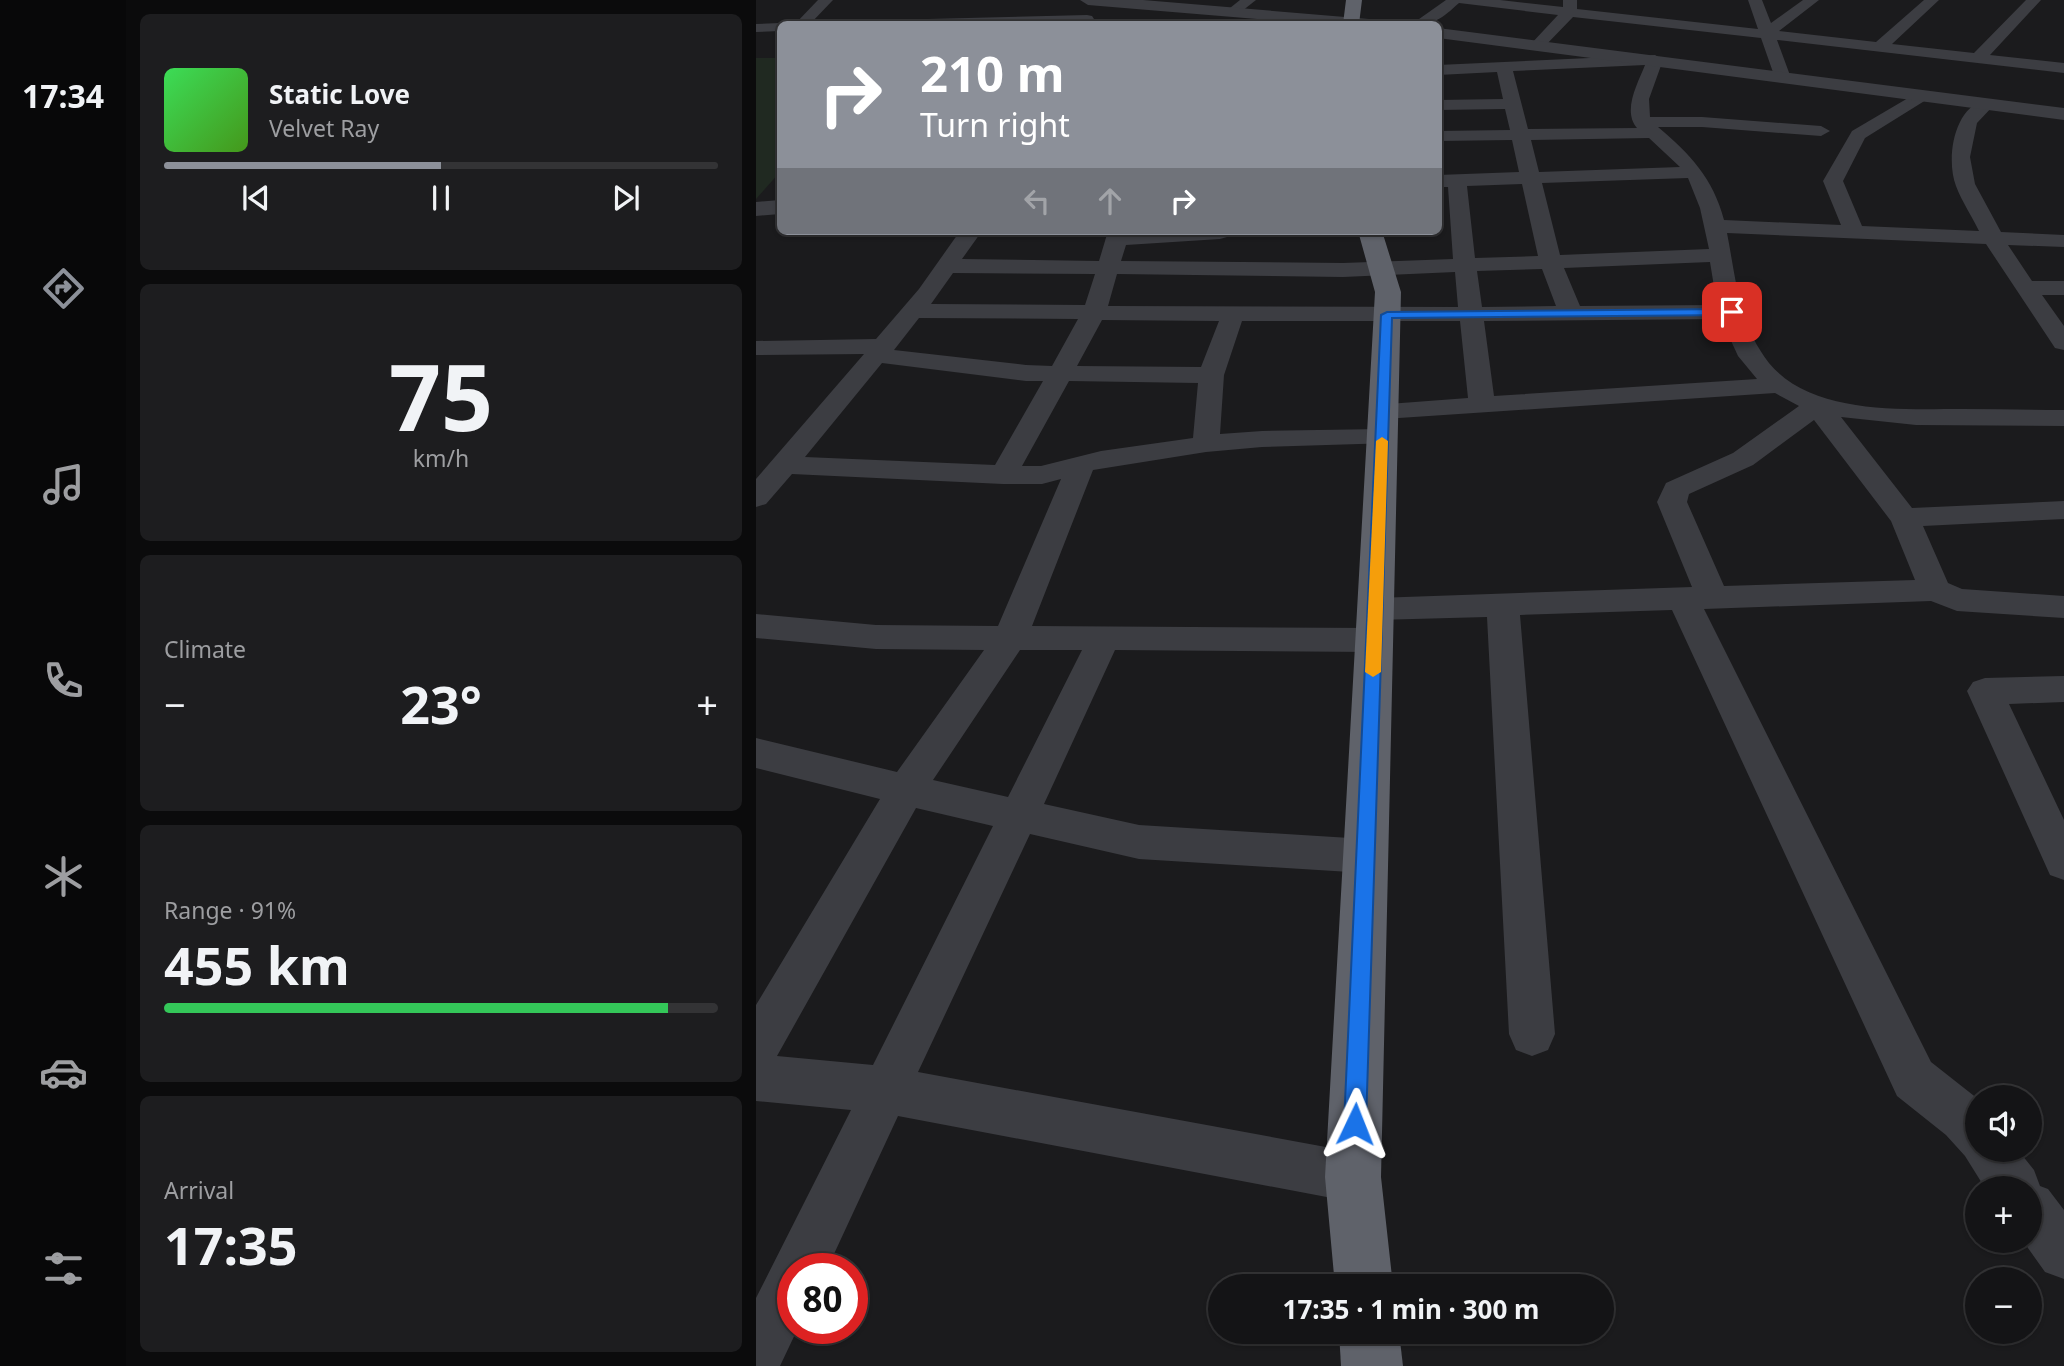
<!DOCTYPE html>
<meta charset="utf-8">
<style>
body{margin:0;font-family:"Noto Sans",sans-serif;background:#1d1d1f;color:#f1f3f6;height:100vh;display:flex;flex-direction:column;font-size:26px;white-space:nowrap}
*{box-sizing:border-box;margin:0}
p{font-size:23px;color:#9d9ea1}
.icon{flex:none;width:38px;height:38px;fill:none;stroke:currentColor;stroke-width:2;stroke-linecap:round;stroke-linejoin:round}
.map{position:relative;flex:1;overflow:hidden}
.details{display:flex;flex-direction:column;gap:14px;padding:14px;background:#0b0b0c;width:630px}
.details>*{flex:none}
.banner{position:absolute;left:21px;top:21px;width:665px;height:214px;border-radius:10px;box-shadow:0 2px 5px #0004,0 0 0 2px #333335;background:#8c9099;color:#fff;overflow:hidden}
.fabs{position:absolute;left:1209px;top:1085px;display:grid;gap:14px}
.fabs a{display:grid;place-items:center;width:77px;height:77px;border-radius:50%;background:#141416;box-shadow:0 2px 5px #0004,0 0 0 2px #333335;font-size:35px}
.speed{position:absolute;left:21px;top:1253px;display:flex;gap:14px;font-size:35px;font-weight:700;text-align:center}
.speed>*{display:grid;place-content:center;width:91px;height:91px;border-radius:50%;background:#141416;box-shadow:0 2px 5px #0004,0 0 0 2px #333335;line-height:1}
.speed .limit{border:10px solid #d22;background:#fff;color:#111}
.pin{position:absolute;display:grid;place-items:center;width:60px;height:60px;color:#fff;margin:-30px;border-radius:14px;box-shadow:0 4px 10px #0006}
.me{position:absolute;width:77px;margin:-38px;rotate:2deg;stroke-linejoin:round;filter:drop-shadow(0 0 5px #0008)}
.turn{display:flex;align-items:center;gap:24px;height:147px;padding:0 28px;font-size:32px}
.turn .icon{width:91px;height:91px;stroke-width:2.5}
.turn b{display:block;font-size:49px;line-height:60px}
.lanes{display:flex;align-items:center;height:66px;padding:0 28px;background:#0003;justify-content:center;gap:35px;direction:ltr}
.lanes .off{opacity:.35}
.big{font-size:52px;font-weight:700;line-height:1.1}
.details .widget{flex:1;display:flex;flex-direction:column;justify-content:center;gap:10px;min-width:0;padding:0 24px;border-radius:10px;background:#1d1d1f}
.details .dial{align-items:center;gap:0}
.dial b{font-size:91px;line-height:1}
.song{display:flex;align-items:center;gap:21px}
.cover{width:84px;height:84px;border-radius:10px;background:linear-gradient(135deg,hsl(130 70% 55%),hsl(100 70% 35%))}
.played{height:7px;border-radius:4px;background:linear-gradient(90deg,#8c9099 50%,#333335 50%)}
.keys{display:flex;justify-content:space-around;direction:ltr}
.heat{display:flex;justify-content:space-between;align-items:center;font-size:38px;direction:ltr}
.charge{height:10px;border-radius:5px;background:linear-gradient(90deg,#34c759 91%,#333335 0)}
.trip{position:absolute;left:452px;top:1274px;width:406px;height:70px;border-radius:35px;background:#141416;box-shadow:0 2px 5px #0004,0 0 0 2px #333335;font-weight:700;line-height:70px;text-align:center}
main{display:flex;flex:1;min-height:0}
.tab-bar{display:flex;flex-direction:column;width:126px;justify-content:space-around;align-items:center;background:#080809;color:#9d9ea1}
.tab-bar .icon{width:49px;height:49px}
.tab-bar .active{color:#8c9099}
.tab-bar b{font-size:32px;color:#f1f3f6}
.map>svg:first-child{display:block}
.green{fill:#202921}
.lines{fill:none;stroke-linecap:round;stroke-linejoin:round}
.minor{fill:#3c3d42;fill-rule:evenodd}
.tertiary{fill:#3c3d42;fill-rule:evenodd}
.trunk{fill:#5f626a;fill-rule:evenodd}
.route{fill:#1a73e8;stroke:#114b97;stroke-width:2}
.slow{fill:#f59e0b}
</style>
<main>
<nav class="tab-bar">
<b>17:34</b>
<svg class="icon active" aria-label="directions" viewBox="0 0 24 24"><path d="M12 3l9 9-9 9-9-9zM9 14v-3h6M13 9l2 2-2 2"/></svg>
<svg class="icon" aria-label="music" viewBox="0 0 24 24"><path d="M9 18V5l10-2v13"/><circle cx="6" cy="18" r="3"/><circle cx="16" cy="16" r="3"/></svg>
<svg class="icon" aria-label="phone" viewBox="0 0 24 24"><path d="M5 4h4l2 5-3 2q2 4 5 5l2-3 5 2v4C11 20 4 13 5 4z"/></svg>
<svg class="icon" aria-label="climate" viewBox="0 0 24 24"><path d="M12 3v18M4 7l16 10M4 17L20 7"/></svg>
<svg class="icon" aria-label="car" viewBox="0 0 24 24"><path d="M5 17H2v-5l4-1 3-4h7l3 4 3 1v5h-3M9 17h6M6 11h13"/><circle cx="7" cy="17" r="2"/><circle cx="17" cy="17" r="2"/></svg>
<svg class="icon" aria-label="filters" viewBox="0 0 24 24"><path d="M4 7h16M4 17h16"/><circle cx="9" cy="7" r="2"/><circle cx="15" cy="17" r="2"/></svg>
</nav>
<section class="details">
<div class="widget">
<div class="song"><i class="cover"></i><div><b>Static Love</b><p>Velvet Ray</p></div></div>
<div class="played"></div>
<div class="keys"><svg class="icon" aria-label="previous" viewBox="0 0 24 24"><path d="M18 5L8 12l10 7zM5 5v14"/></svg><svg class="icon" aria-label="pause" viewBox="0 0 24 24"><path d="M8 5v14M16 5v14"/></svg><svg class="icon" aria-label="next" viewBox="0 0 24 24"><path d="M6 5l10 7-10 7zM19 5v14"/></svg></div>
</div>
<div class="widget dial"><b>75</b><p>km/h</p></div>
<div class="widget"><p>Climate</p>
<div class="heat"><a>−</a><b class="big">23°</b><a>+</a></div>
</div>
<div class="widget"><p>Range · 91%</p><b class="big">455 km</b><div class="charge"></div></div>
<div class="widget"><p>Arrival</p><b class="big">17:35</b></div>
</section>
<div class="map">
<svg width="1308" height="1366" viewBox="0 0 1308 1366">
<rect width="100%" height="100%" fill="#1b1b1d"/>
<polygon class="green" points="0,58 24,58 24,172 0,199"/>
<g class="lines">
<g class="minor">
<polygon points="62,0 77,0 54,24 39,24"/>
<polygon points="484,0 500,0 481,15 471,15 469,12"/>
<path d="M690,0H744L807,7V0H821V9L1002,29L992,0H1006L1015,23L1047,0H1063L1023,31L1120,42L1168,0H1183L1136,44L1218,53L1270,0H1285L1234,55L1308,63V73L1021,40L1035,78L1027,83L1019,78L1005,38L817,17L787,48L782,50L774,45L802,15L703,3C685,19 680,24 656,24Z"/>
<polygon points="331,15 336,16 338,19 336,22 124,24 131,20"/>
<polygon points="24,23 30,24 24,24 24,31 0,32 0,24"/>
<path d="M899,55L907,60L893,99L894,117H946L1065,126L1074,131L1065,136L946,127H902C934,154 957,178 968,220L1085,225L1067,181L1096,131L1164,91L1172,96L1170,100L1109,138L1087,181L1106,226L1223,231C1216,216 1206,202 1200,186C1190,160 1197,108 1229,100L1238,105L1221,123L1214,157L1219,184L1245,232L1308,235V247L1252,245L1276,281H1308V295H1286L1308,326V350L1299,348L1230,244L971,233C979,274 982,314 1004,350C1042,416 1141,409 1206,409C1240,409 1274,410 1308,410V426L1160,425L1085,417L1156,508L1308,501V519L1167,526L1192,583L1206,589L1308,596V618L1201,611L1175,601L948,609L1175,1062L1222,1099V1150H1262L1278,1170L1284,1186L1292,1189L1308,1210V1279L1289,1272L1267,1241H1274V1188H1229L1209,1156L1190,1135L1141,1096L916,610L764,615L799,1034L792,1050L776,1056L760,1050L753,1034L731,617L620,620L608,617L604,609L608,601L620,598L936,587L901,502L910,483L977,453L1043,406L1019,393L628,419L619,417L615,411L619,405L712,398L704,321H486L468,375L464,434L506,431L626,429L636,431L640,437L636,443L506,447L450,452L337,470L276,626L618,628L630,631L635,640L630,649L618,652L359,650L288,804L383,825L610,839L624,844L630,856L624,868L610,873L383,859L274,834L162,1072L597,1152L615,1159L622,1177L615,1195L597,1202L142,1116L71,1269H37V1328H42L24,1366H0V1298L95,1110L0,1101V1005L124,799L0,768V738L141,772L228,650L120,649L0,638V614L120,625L242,626L305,479L286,484H247L36,474L10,504L0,507V479L108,354L0,355V341L120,339L163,289L204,231H226L206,259L343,261L352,231L475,233L471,237L464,239L370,245L365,261L587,263L697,259L692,187H682V175L763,172L756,140L682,141V131L754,130L749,109L682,110V100L747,99L741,72L682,75V65ZM889,65C882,83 866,111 881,128L772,129L757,71ZM893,138L924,167L783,172L775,140ZM932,178L944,208L953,249L804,255L786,183ZM766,184L782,256L719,258L711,186ZM954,262L961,305L824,306L808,268ZM786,269L800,306L726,307L721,271ZM699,272L702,307L352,306L361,274L587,277ZM197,273L339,274L329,305L175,304ZM163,318L322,319L296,366L270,365L138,350ZM965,319L982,356L1001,379L738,396L728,321ZM346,320L463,321L445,367L321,366ZM126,363L270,381H287L239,465L49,457ZM313,381L442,383L437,438L345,451L285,466H266ZM1058,420L1135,521L1159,580L968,586L931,502L933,494L997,465ZM264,650H326L252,797L177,780ZM160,808L237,826L117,1065L21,1056Z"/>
<polygon points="1308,676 1308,702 1253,704 1308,820 1308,880 1294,875 1211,691 1217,682 1229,678"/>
</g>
<g class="tertiary">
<polygon points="324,0 387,0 613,19 621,24 562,24 332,5"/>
<polygon points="682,28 1308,108 1308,120 682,38"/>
<polygon points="24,200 24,214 0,216 0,202"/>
</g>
<g class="trunk">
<polygon points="590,0 606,0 603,24 587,24"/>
<polygon points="602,231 626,231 645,292 625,1177 637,1286 579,1286 569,1177 619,292"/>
<polygon points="583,1332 643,1332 647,1366 585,1366"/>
</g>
</g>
<polygon class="route" points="976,309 980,310 980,315 636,318 610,1124 607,1131 599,1135 591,1131 588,1124 625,315 631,312"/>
<polygon class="slow" points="626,437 632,441 625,672 617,677 609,672 620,441"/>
</svg>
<div class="fabs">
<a><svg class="icon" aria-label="sound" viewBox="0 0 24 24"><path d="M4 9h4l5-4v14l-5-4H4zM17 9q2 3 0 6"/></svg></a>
<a>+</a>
<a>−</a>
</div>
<div class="speed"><div class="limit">80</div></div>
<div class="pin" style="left:976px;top:312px;background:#d93025"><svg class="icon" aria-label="arrive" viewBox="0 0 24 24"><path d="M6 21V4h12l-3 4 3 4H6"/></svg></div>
<svg class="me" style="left:599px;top:1124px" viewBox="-20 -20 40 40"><path d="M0-17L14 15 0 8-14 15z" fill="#1a73e8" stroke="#fff" stroke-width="4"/></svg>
<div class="trip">17:35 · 1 min · 300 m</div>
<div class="banner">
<div class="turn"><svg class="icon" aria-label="right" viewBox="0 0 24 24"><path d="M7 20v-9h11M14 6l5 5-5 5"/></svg><div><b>210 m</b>Turn right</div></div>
<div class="lanes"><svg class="icon off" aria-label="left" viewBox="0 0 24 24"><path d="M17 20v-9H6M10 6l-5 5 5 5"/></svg><svg class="icon off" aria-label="ahead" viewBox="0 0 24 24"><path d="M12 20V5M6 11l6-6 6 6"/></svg><svg class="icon" aria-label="right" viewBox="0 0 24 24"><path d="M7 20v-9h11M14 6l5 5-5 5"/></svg></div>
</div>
</div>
</main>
